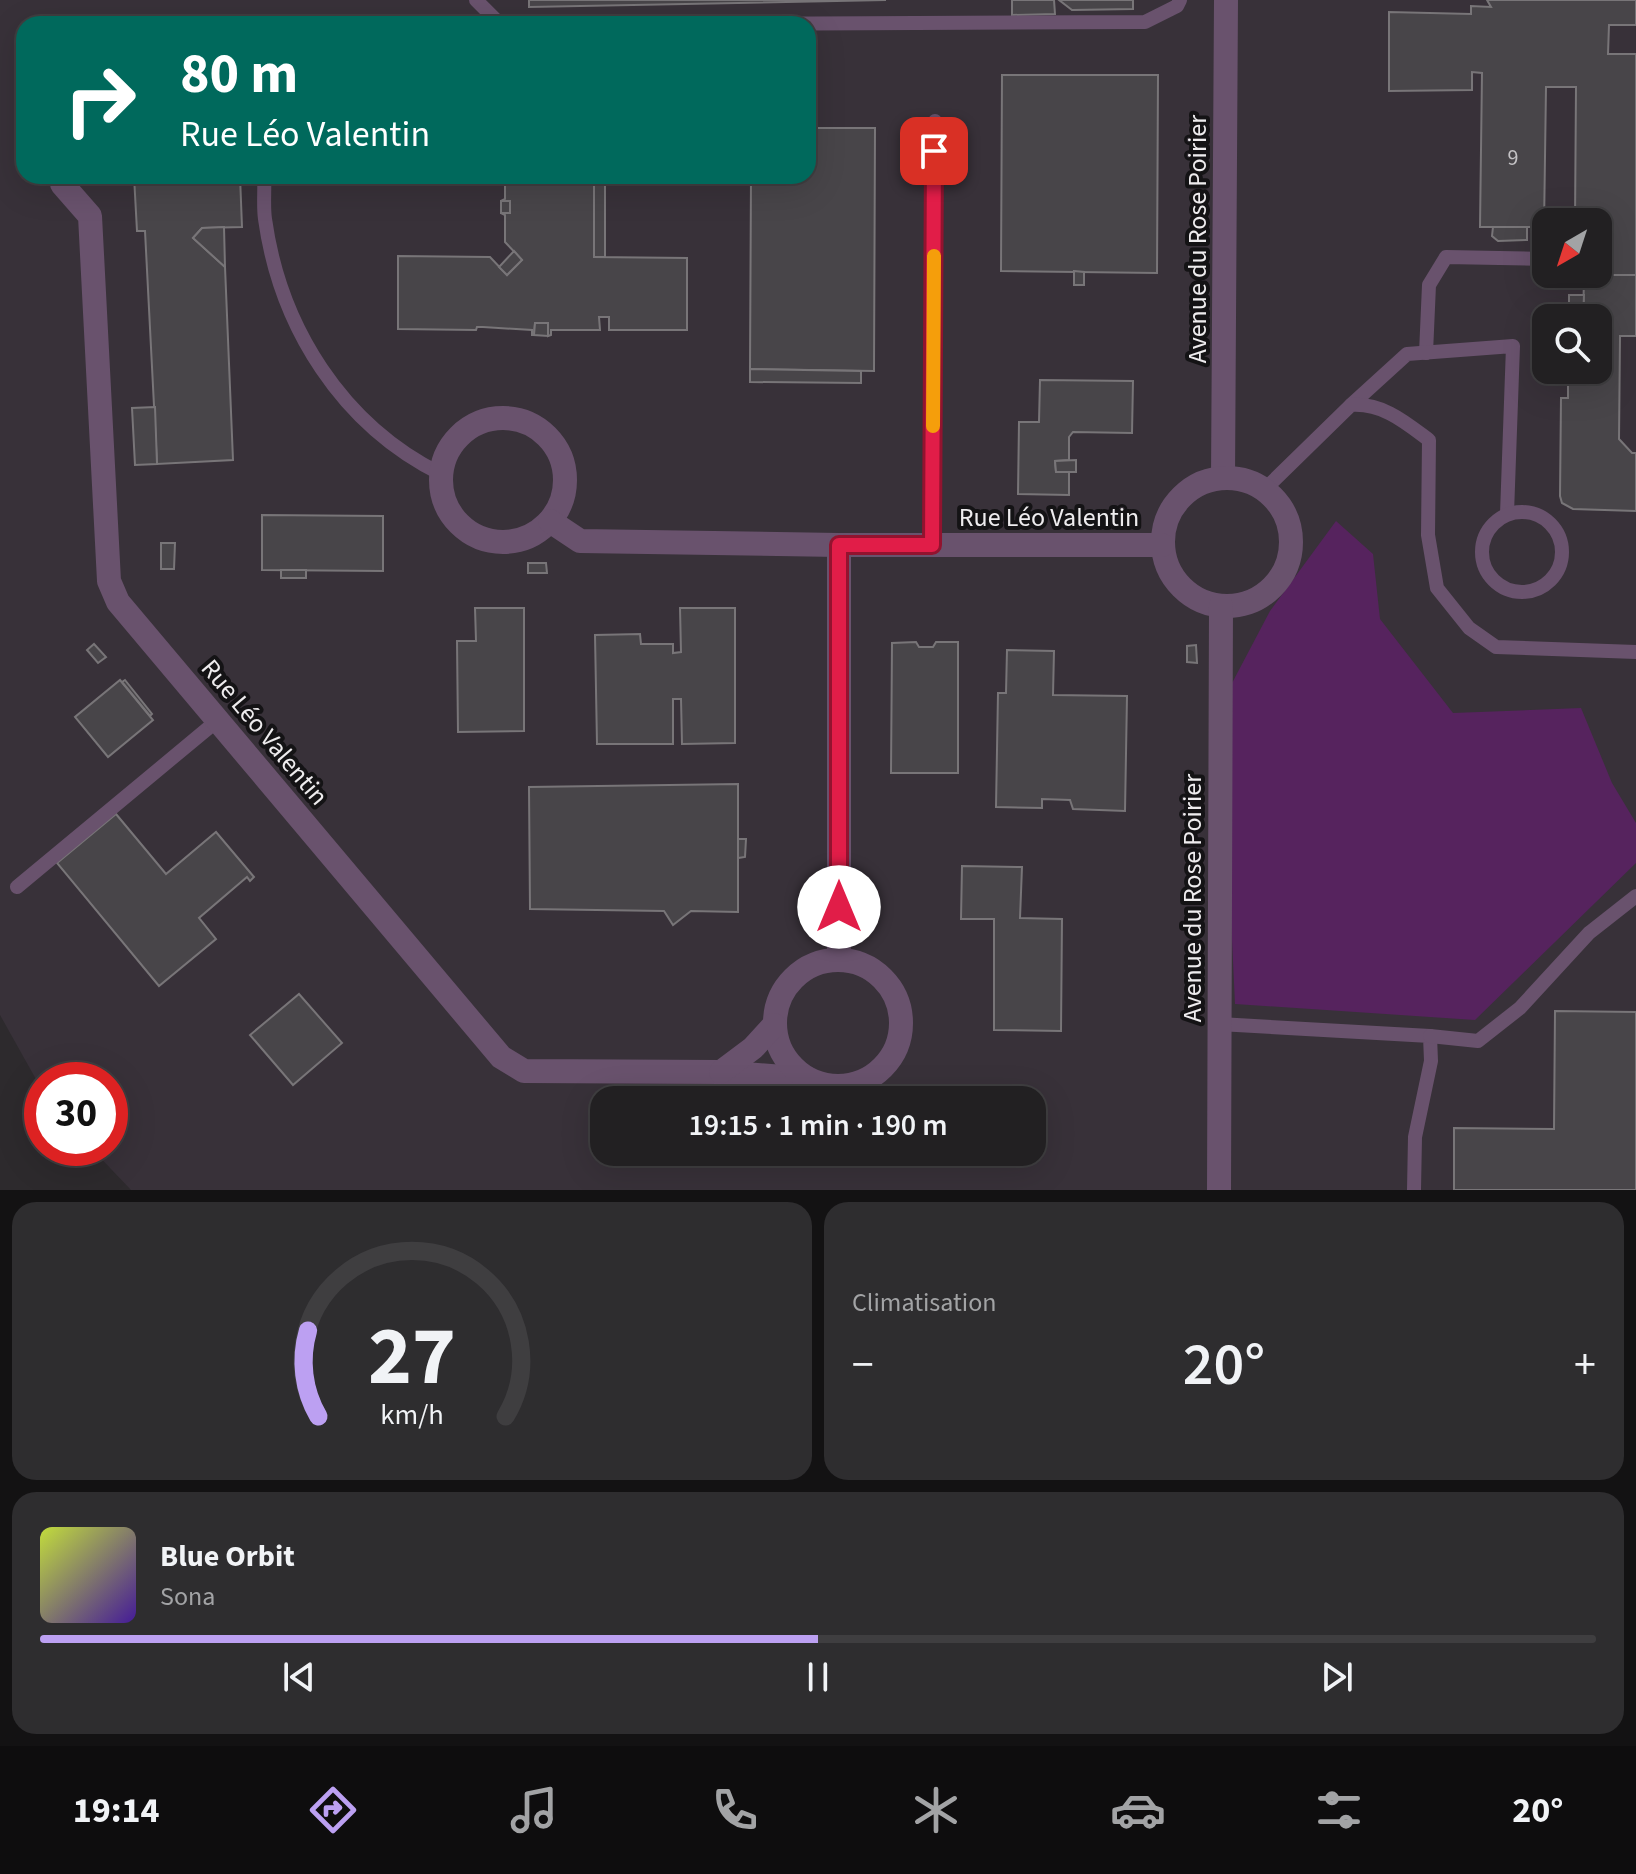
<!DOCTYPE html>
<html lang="fr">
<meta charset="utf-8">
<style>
body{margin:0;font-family:"Source Sans 3",sans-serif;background:#2e2d2f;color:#f1f3f6;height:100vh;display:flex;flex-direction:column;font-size:30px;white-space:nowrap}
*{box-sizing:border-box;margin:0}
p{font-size:26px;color:#a2a3a5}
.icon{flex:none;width:44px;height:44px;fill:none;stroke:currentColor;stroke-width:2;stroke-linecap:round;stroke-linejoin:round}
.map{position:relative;height:1190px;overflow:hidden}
.panel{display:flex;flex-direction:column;gap:12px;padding:12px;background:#131213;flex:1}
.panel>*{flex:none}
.hud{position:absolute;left:16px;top:16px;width:800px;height:168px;border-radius:24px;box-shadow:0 8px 32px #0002,0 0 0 2px #3f3e40;background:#00695c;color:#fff;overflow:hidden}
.needle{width:52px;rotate:219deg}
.tools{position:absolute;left:1532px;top:208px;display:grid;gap:16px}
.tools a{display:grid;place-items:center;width:80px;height:80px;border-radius:16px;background:#222022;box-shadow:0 8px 32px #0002,0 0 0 2px #3f3e40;font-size:40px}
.speed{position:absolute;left:24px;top:1062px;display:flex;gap:16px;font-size:40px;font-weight:700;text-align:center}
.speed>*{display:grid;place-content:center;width:104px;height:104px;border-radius:50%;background:#222022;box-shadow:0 8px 32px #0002,0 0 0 2px #3f3e40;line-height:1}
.speed .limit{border:12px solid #d22;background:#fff;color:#111}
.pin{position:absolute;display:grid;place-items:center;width:68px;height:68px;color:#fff;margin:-34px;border-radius:16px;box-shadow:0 4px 12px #0006}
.me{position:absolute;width:88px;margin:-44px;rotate:0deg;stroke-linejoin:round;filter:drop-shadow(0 0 6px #0008)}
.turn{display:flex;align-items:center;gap:28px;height:168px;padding:0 32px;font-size:36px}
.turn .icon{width:104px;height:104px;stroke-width:2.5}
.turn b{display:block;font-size:56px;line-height:68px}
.big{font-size:60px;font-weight:600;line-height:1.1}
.panel .widget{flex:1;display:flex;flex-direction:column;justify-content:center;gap:12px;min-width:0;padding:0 28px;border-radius:24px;background:#2e2d2f}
.panel .dial{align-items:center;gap:0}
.dial svg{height:208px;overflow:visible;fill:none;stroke:#3f3e40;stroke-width:7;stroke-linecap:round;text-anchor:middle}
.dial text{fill:#f1f3f6;stroke:none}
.song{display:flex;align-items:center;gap:24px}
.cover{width:96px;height:96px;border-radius:12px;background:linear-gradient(135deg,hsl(70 70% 55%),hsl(260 70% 35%))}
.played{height:8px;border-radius:4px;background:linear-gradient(90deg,#bca0f2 50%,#3f3e40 50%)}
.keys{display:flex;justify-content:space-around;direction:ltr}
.heat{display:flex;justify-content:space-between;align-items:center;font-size:44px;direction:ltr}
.panel .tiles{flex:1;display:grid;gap:12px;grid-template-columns:1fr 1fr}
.widget:last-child{grid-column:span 2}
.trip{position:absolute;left:590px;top:1086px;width:456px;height:80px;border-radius:24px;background:#222022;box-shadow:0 8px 32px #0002,0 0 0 2px #3f3e40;font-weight:600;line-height:80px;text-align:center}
.menu{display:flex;height:128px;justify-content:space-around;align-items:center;background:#0e0d0e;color:#a2a3a5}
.menu .icon{width:56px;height:56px}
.menu .current{color:#bca0f2}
.menu b{font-size:36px;color:#f1f3f6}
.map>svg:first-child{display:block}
.built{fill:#383139;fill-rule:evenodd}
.green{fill:#56235e}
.building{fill:#484549;stroke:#787578;stroke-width:2}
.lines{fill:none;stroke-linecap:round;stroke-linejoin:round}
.service{stroke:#69526d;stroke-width:14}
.minor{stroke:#69526d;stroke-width:24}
.route-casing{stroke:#92132f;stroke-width:20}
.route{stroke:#e11d48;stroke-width:14}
.slow{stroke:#f59e0b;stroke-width:14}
.labels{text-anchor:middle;stroke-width:8;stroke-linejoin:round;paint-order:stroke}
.number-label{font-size:22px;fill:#c4c2c5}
.street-label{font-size:26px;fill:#eeecee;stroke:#141315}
</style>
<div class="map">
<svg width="1636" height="1190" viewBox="0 0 1636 1190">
<rect width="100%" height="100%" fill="#2d2a2d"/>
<path class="built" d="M0,0H1636V1190H131L91,1148H110V1080H42V1090L0,1015ZM24,24H808V176H24ZM1546,222H1598V274H1546ZM1546,318H1598V370H1546ZM604,1100H1032V1152H604Z"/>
<polygon class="green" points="1336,521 1373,554 1380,619 1453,713 1581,708 1612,783 1636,823 1636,863 1475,1020 1235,1004 1221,704 1270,611"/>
<g class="building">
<polygon points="529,0 886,0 529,7"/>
<polygon points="1012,0 1054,0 1055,14 1012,15"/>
<polygon points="1059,0 1133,0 1133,9 1072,10"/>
<polygon points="1487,0 1636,0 1636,25 1609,25 1608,54 1636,54 1636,275 1608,275 1609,280 1570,280 1570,274 1598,274 1598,222 1575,222 1576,87 1546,87 1544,227 1480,227 1482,73 1472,72 1472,90 1389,91 1389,12 1471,14 1471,6 1491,7"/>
<polygon points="1002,75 1158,75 1157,273 1001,271"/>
<polygon points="808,128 875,128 874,371 750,369 751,176 808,176"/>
<polygon points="134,176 240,176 242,227 202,228 193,238 225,267 233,460 157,464 145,231 137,231"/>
<polygon points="505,176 594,176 594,257 687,258 687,330 609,330 609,317 599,317 600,330 551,330 551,335 548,336 548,323 535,323 534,335 532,335 532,330 483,327 477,327 476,330 398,329 398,256 490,257 507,275 522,260 505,242 505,215 501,213 510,213 510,201 501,201 505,199"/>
<rect x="594" y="176" width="11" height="81"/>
<rect x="501" y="201" width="9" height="12"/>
<polygon points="224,227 225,267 193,238 202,228"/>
<polygon points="1493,227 1527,227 1527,240 1498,241 1492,236"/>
<polygon points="514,251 522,260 507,275 499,267"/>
<polygon points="1074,271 1084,272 1084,285 1074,285"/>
<polygon points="1608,275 1636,275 1636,336 1620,336 1619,439 1632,453 1636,453 1636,511 1573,509 1562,503 1560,496 1561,398 1568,398 1568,370 1598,370 1598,318 1583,318 1584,280 1609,280"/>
<polygon points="1569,295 1584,295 1583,318 1569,318"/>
<polygon points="535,323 548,323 548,336 534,335"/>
<polygon points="750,369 861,371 861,383 750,382"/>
<polygon points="1040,380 1133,381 1132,433 1073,432 1069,437 1069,460 1055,461 1056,472 1069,472 1069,495 1018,494 1019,422 1039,422"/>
<polygon points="155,407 157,464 135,465 132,408"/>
<polygon points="1076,460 1076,472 1056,472 1055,461"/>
<polygon points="262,515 383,516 383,571 262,570"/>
<polygon points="161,543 175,543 174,569 161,569"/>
<polygon points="528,563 546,563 547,573 528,573"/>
<rect x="281" y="570" width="25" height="8"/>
<polygon points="475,608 524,608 524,731 458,732 457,641 476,641"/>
<polygon points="680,608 735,608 735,743 682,744 681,699 673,699 673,744 597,744 595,635 640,634 641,644 673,644 673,653 681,652"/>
<polygon points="916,642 919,647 933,647 936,642 958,642 958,773 891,773 892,643"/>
<polygon points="94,644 106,657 98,663 87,650"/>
<polygon points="1196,645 1197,663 1187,662 1187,646"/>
<polygon points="1007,650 1054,651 1053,695 1127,696 1125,811 1073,809 1070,800 1042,799 1042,808 996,807 998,693 1006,693"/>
<polygon points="120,680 153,720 108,757 75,717"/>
<polygon points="125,680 152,714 150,716 122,682"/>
<polygon points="738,784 738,912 691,911 673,925 664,911 530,909 529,787"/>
<polygon points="116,814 166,874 216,832 254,877 250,881 247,877 199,918 216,939 159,986 57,863"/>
<polygon points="738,839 746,839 745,857 738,858"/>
<polygon points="962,866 1022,867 1020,918 1062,919 1061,1031 994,1030 994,919 961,919"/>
<polygon points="299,994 342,1043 293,1085 250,1035"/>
<polygon points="1555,1011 1636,1012 1636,1190 1454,1190 1454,1128 1554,1129"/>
</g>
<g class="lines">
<g class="service">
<polyline points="476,0 500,24"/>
<polyline points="687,24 1145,22 1177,6 1180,0"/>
<path d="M264,176C265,190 263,205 265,219C280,327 342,425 441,474"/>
<polyline points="1426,353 1429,285 1446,257 1546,259"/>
<polyline points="1351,405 1407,354 1513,346 1507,514"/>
<path d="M1264,490L1351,405C1383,403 1405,422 1429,440L1428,535L1437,588L1469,628L1496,647L1636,652"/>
<circle cx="1522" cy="552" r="40"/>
<polyline points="932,545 935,121"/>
<polyline points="17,887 218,720"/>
<polyline points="1219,1024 1430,1036 1431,1061 1415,1137 1414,1190"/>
<polyline points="1430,1036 1478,1041 1520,1008 1589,933 1636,896"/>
</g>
<g class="minor">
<polyline points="62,184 90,216 109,581 118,602 501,1057 524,1071 721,1072 808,1079"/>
<circle cx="503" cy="480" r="62"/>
<polyline points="1223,478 1226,0"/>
<circle cx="1227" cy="542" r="64"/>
<polyline points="550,521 580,541 839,545 1162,545"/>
<polyline points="839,545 839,959"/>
<circle cx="838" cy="1023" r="63"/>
<polyline points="721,1072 753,1048 774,1025"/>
<polyline points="1219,1190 1221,606"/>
</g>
</g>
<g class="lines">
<g class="route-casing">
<polyline id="route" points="839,907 839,545 932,545 934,151"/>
</g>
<use href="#route" class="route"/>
<polyline class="slow" points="933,426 934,256"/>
</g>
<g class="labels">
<g class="number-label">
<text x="1513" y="165">9</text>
</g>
<g class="street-label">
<text transform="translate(1197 239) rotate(-90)" y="9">Avenue du Rose Poirier</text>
<text x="1049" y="526">Rue Léo Valentin</text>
<text transform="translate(265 732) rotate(50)" y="9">Rue Léo Valentin</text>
<text transform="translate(1192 898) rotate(-90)" y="9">Avenue du Rose Poirier</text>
</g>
</g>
</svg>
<div class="tools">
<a><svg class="needle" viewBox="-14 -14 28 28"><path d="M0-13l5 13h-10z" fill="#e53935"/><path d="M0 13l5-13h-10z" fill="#a2a3a5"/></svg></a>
<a><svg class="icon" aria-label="search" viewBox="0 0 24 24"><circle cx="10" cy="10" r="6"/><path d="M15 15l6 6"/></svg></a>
</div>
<div class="speed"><div class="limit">30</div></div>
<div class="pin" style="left:934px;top:151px;background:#d93025"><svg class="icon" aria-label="arrive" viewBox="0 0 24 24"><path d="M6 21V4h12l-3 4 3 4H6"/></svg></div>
<svg class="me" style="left:839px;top:907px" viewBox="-20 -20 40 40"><circle r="19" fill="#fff"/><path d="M0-13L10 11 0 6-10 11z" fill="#e11d48"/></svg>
<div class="trip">19:15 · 1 min · 190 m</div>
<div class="hud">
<div class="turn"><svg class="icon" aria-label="right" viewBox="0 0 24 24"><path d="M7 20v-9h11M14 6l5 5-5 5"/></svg><div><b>80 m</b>Rue Léo Valentin</div></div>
</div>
</div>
<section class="panel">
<div class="tiles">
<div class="widget dial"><svg viewBox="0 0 100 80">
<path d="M14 69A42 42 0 1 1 86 69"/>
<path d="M14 69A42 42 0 0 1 10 36" stroke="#bca0f2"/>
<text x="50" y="56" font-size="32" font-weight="700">27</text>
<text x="50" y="72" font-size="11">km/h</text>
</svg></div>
<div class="widget"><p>Climatisation</p>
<div class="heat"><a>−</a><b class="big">20°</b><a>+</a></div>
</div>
<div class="widget">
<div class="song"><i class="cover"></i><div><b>Blue Orbit</b><p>Sona</p></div></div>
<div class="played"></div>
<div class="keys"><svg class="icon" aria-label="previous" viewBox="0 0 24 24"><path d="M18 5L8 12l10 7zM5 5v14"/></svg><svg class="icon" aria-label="pause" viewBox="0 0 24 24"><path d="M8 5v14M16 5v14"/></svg><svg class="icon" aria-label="next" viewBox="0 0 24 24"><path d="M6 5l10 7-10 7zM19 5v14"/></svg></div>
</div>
</div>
</section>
<nav class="menu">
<b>19:14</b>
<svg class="icon current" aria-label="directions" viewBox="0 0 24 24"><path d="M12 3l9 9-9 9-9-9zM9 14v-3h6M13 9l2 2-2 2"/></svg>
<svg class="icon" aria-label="music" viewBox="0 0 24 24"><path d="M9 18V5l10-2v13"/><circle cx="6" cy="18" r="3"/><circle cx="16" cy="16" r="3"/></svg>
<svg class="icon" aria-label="phone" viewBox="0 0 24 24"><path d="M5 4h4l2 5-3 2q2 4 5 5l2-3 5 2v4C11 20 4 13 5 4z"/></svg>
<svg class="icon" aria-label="climate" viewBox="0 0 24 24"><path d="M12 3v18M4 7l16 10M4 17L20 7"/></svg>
<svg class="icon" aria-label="car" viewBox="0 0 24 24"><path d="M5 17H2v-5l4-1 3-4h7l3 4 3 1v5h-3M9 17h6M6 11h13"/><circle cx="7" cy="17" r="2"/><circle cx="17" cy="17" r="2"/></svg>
<svg class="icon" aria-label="filters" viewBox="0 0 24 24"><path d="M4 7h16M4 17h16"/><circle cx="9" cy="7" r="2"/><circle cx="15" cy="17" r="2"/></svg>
<b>20°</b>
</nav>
